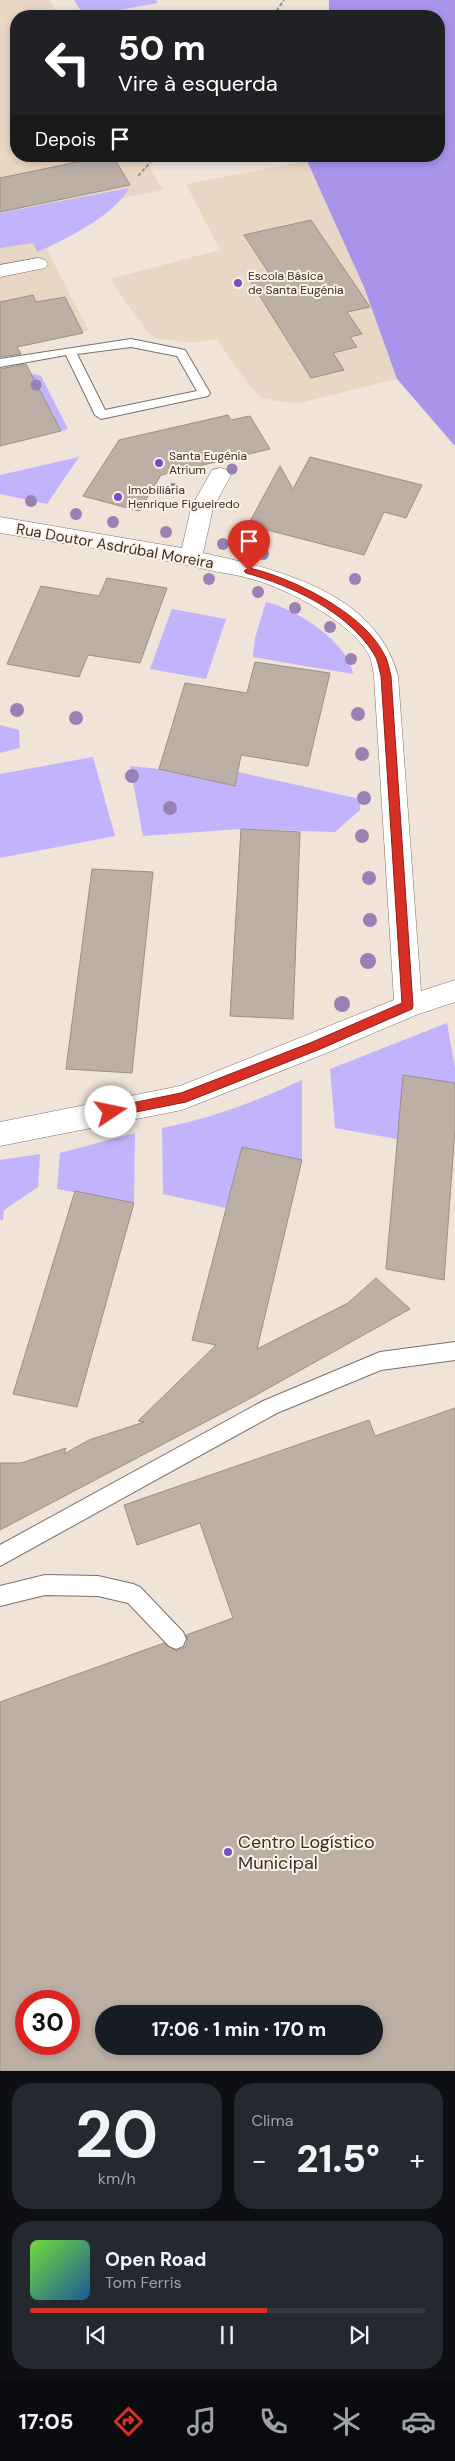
<!DOCTYPE html>
<html lang="pt">
<meta charset="utf-8">
<style>
body{margin:0;font-family:"DM Sans",sans-serif;background:#242831;color:#f1f3f6;height:100vh;display:flex;flex-direction:column;font-size:19px;white-space:nowrap}
*{box-sizing:border-box;margin:0}
p{font-size:16px;color:#9ea1a6}
.icon{flex:none;width:28px;height:28px;fill:none;stroke:currentColor;stroke-width:2;stroke-linecap:round;stroke-linejoin:round}
.map{position:relative;height:2071px;overflow:hidden}
.side{display:flex;flex-direction:column;gap:12px;padding:12px;background:#0d0f14;flex:1}
.side>*{flex:none}
.banner{position:absolute;left:10px;top:10px;width:435px;height:152px;border-radius:20px;box-shadow:0 2px 8px #0003;background:#202124;color:#fff;overflow:hidden}
.speed{position:absolute;left:15px;top:1990px;display:flex;gap:10px;font-size:25px;font-weight:700;text-align:center}
.speed>*{display:grid;place-content:center;width:65px;height:65px;border-radius:50%;background:#171b24;box-shadow:0 2px 8px #0003;line-height:1}
.speed .limit{border:8px solid #d22;background:#fff;color:#111}
.pin{position:absolute;display:grid;place-items:center;width:42px;height:42px;color:#fff;margin:-51px -21px;border-radius:50% 50% 50% 0;rotate:-45deg;box-shadow:0 0 5px #0007}
.pin .icon{rotate:45deg}
.me{position:absolute;width:55px;margin:-28px;rotate:79deg;stroke-linejoin:round;filter:drop-shadow(0 0 4px #0008)}
.turn{display:flex;align-items:center;gap:18px;height:105px;padding:0 25px;font-size:22px}
.turn .icon{width:65px;height:65px;stroke-width:2.5}
.turn b{display:block;font-size:35px;line-height:42px}
.then{display:flex;align-items:center;height:48px;padding:0 25px;background:#0003;gap:10px;font-size:19px}
.big{font-size:38px;font-weight:800;line-height:1.1}
.side .tile{flex:1;display:flex;flex-direction:column;justify-content:center;gap:8px;min-width:0;padding:0 18px;border-radius:20px;background:#242831}
.side .dial{align-items:center;gap:0}
.dial b{font-size:65px;line-height:1}
.song{display:flex;align-items:center;gap:15px}
.cover{width:60px;height:60px;border-radius:8px;background:linear-gradient(135deg,hsl(100 70% 55%),hsl(210 70% 35%))}
.played{height:5px;border-radius:2px;background:linear-gradient(90deg,#d93025 60%,#363941 60%)}
.keys{display:flex;justify-content:space-around;direction:ltr}
.heat{display:flex;justify-content:space-between;align-items:center;font-size:28px;direction:ltr}
.side .tiles{flex:1;display:grid;gap:12px;grid-template-columns:1fr 1fr}
.tile:last-child{grid-column:span 2}
.trip{position:absolute;left:95px;top:2005px;width:288px;height:50px;border-radius:25px;background:#171b24;box-shadow:0 2px 8px #0003;font-weight:800;line-height:50px;text-align:center}
.dock{display:flex;height:80px;justify-content:space-around;align-items:center;background:#090b0e;color:#9ea1a6}
.dock .icon{width:35px;height:35px}
.dock .active{color:#d93025}
.dock b{font-size:22px;color:#f1f3f6}
.map>svg:first-child{display:block}
.built{fill:#e9d7c6}
.green{fill:#c3b2fc}
.forest{fill:#aa94eb}
.building{fill:#bcafa5;stroke:#9b8f84;fill-rule:evenodd}
.lines{fill:none;stroke-linecap:round;stroke-linejoin:round}
.service-casing{stroke:#7c7067;stroke-width:2}
.minor-casing{stroke:#7c7067;stroke-width:1}
.path{stroke:#9c938b;stroke-width:2;stroke-dasharray:4 2;stroke-linecap:butt}
.service{fill:#fff;fill-rule:evenodd}
.minor{fill:#fff;fill-rule:evenodd}
.tree{fill:#9a81b3}
.route{fill:#d93025;stroke:#8d1f18}
.poi-dot{fill:#754ec7;stroke:#fef1e5;stroke-width:2}
.labels{text-anchor:middle;stroke-width:4;stroke-linejoin:round;paint-order:stroke}
.far-poi-label{font-size:12px;fill:#35302c;stroke:#fef1e5;text-anchor:start}
.street-label{font-size:15px;fill:#35302c;stroke:#fef1e5}
.near-poi-label{font-size:18px;fill:#35302c;stroke:#fef1e5;text-anchor:start}
</style>
<div class="map">
<svg width="455" height="2071" viewBox="0 0 455 2071">
<rect width="100%" height="100%" fill="#f0e3d8"/>
<g class="built">
<polygon points="0,0 49,0 59,16 16,16 16,156 143,156 163,190 30,217 89,331 0,350"/>
<polygon points="307,161 364,287 397,379 299,403 283,402 262,398 251,388 217,339 191,343 154,338 148,333 110,279 220,250 186,184"/>
</g>
<g class="green">
<polygon points="74,0 156,0 158,3 84,16"/>
<path d="M129,188C113,216 67,239 37,252L33,243L0,248V213Z"/>
<polygon points="28,372 41,376 68,429 61,431 0,375"/>
<polygon points="79,457 47,504 0,494 0,475"/>
<path d="M266,602C296,609 347,641 353,674L253,657L255,638Z"/>
<polygon points="172,609 226,619 206,679 150,669"/>
<polygon points="0,725 19,730 20,748 0,753"/>
<polygon points="93,757 115,836 0,858 0,774"/>
<polygon points="130,766 159,769 235,786 238,772 360,799 360,810 335,832 241,829 143,836"/>
<polygon points="447,1023 455,1067 455,1083 397,1139 335,1128 330,1069"/>
<path d="M302,1080V1160L242,1147L226,1208L163,1194L162,1128C213,1118 255,1102 302,1080Z"/>
<polygon points="135,1133 134,1203 57,1189 60,1153"/>
<polygon points="40,1154 38,1187 4,1210 3,1220 0,1220 0,1160"/>
</g>
<polygon class="forest" points="329,0 455,0 455,446 397,379 364,287 307,161 309,156 439,156 439,16 329,16"/>
<g class="building">
<polygon points="106,156 113,156 130,185 0,212 0,178"/>
<polygon points="311,220 370,307 347,312 362,334 350,337 357,347 333,353 344,370 311,378 249,279 270,275 244,235"/>
<polygon points="33,295 36,302 65,297 83,333 17,347 21,354 0,357 0,302"/>
<polygon points="26,364 61,431 0,446 0,369"/>
<polygon points="228,415 231,420 250,416 270,449 161,475 139,511 83,496 119,440"/>
<polygon points="310,457 422,485 406,518 384,512 364,555 248,525 280,466 293,489"/>
<polygon points="107,578 167,588 140,663 88,655 79,677 7,664 41,586 99,596"/>
<polygon points="255,662 330,673 308,766 241,755 235,786 159,769 185,683 247,693"/>
<polygon points="241,829 300,832 293,1019 230,1016"/>
<polygon points="92,869 153,872 132,1073 66,1069"/>
<polygon points="403,1075 455,1083 455,1129 444,1280 386,1269"/>
<polygon points="242,1147 302,1160 257,1349 348,1303 376,1278 410,1309 249,1399 0,1530 0,1463 21,1463 66,1448 64,1454 89,1440 144,1422 138,1421 216,1345 192,1340"/>
<polygon points="75,1191 134,1203 77,1407 13,1394"/>
<path d="M455,1408V2071H0V1702L164,1643L177,1651L185,1647L188,1640L186,1635L233,1618L200,1523L137,1545L124,1505L369,1420L375,1436ZM26,2001H69V2044H26ZM104,2014H374V2046H104Z"/>
</g>
<g class="lines">
<g class="service-casing">
<g id="service">
<path d="M131,339L185,350L210,393L208,396L101,419L95,415L66,355L0,367V359ZM131,347L177,356L197,391L105,410L77,354Z"/>
<polygon points="455,1342 455,1360 381,1370 277,1413 0,1566 0,1545 263,1401 380,1352"/>
<polygon points="45,1575 98,1576 133,1584 140,1587 183,1632 186,1639 183,1646 176,1649 169,1646 128,1603 98,1596 45,1595 0,1606 0,1586"/>
</g>
</g>
<g class="minor-casing">
<g id="minor">
<polygon points="38,258 45,260 48,264 45,268 0,277 0,265"/>
<path d="M220,468L228,470L231,475L213,508L203,553C277,569 376,592 398,676L421,991L455,980V1002L416,1015L324,1054L182,1110L0,1146V1122L180,1086L394,1000L374,676C373,670 372,663 370,657C356,625 288,589 255,580C243,576 230,574 218,572C146,555 73,545 0,533V517L182,548L191,508L212,470Z"/>
</g>
</g>
<g class="path">
<polyline points="273,16 284,0"/>
<polyline points="138,176 156,156"/>
</g>
<use href="#service" class="service"/>
<use href="#minor" class="minor"/>
</g>
<g class="tree">
<circle cx="36" cy="385" r="5.5"/>
<circle cx="232" cy="469" r="5.5"/>
<circle cx="173" cy="489" r="6"/>
<circle cx="31" cy="501" r="6"/>
<circle cx="76" cy="514" r="6"/>
<circle cx="113" cy="522" r="6"/>
<circle cx="166" cy="532" r="6"/>
<circle cx="223" cy="544" r="6"/>
<circle cx="263" cy="554" r="6"/>
<circle cx="209" cy="579" r="6"/>
<circle cx="355" cy="579" r="6"/>
<circle cx="258" cy="592" r="6"/>
<circle cx="295" cy="608" r="6"/>
<circle cx="330" cy="627" r="6"/>
<circle cx="351" cy="659" r="6"/>
<circle cx="17" cy="710" r="7"/>
<circle cx="358" cy="714" r="7"/>
<circle cx="76" cy="718" r="7"/>
<circle cx="362" cy="754" r="7"/>
<circle cx="132" cy="776" r="7"/>
<circle cx="364" cy="798" r="7"/>
<circle cx="170" cy="808" r="7"/>
<circle cx="362" cy="836" r="7"/>
<circle cx="369" cy="878" r="7"/>
<circle cx="370" cy="920" r="7"/>
<circle cx="368" cy="961" r="8"/>
<circle cx="342" cy="1004" r="8"/>
</g>
<path class="route" d="M249,568C291,577 364,613 384,654C388,660 389,669 391,676L413,1006L412,1009L318,1050L186,1102L111,1117L107,1116V1108L181,1093L310,1043L402,1003L381,676C379,669 378,660 374,654C347,611 292,586 246,573L244,571Z"/>
<g class="poi-dot">
<circle cx="238" cy="283" r="5"/>
<circle cx="159" cy="463" r="5"/>
<circle cx="118" cy="497" r="5"/>
<circle cx="228" cy="1852" r="5"/>
</g>
<g class="labels">
<g class="far-poi-label">
<text x="248" y="280">Escola Básica<tspan x="248" dy="14">de Santa Eugénia</tspan></text>
<text x="169" y="460">Santa Eugénia<tspan x="169" dy="14">Atrium</tspan></text>
<text x="128" y="494">Imobiliária<tspan x="128" dy="14">Henrique Figueiredo</tspan></text>
</g>
<g class="street-label">
<text transform="translate(115 546) rotate(10)" y="5">Rua Doutor Asdrúbal Moreira</text>
</g>
<g class="near-poi-label">
<text x="238" y="1848">Centro Logístico<tspan x="238" dy="21">Municipal</tspan></text>
</g>
</g>
</svg>
<div class="speed"><div class="limit">30</div></div>
<div class="pin" style="left:249px;top:571px;background:#d93025"><svg class="icon" aria-label="arrive" viewBox="0 0 24 24"><path d="M6 21V4h12l-3 4 3 4H6"/></svg></div>
<svg class="me" style="left:111px;top:1112px" viewBox="-20 -20 40 40"><circle r="19" fill="#fff"/><path d="M0-13L10 11 0 6-10 11z" fill="#d93025"/></svg>
<div class="trip">17:06 · 1 min · 170 m</div>
<div class="banner">
<div class="turn"><svg class="icon" aria-label="left" viewBox="0 0 24 24"><path d="M17 20v-9H6M10 6l-5 5 5 5"/></svg><div><b>50 m</b>Vire à esquerda</div></div>
<div class="then">Depois<svg class="icon" aria-label="arrive" viewBox="0 0 24 24"><path d="M6 21V4h12l-3 4 3 4H6"/></svg></div>
</div>
</div>
<section class="side">
<div class="tiles">
<div class="tile dial"><b>20</b><p>km/h</p></div>
<div class="tile"><p>Clima</p>
<div class="heat"><a>−</a><b class="big">21.5°</b><a>+</a></div>
</div>
<div class="tile">
<div class="song"><i class="cover"></i><div><b>Open Road</b><p>Tom Ferris</p></div></div>
<div class="played"></div>
<div class="keys"><svg class="icon" aria-label="previous" viewBox="0 0 24 24"><path d="M18 5L8 12l10 7zM5 5v14"/></svg><svg class="icon" aria-label="pause" viewBox="0 0 24 24"><path d="M8 5v14M16 5v14"/></svg><svg class="icon" aria-label="next" viewBox="0 0 24 24"><path d="M6 5l10 7-10 7zM19 5v14"/></svg></div>
</div>
</div>
</section>
<nav class="dock">
<b>17:05</b>
<svg class="icon active" aria-label="directions" viewBox="0 0 24 24"><path d="M12 3l9 9-9 9-9-9zM9 14v-3h6M13 9l2 2-2 2"/></svg>
<svg class="icon" aria-label="music" viewBox="0 0 24 24"><path d="M9 18V5l10-2v13"/><circle cx="6" cy="18" r="3"/><circle cx="16" cy="16" r="3"/></svg>
<svg class="icon" aria-label="phone" viewBox="0 0 24 24"><path d="M5 4h4l2 5-3 2q2 4 5 5l2-3 5 2v4C11 20 4 13 5 4z"/></svg>
<svg class="icon" aria-label="climate" viewBox="0 0 24 24"><path d="M12 3v18M4 7l16 10M4 17L20 7"/></svg>
<svg class="icon" aria-label="car" viewBox="0 0 24 24"><path d="M5 17H2v-5l4-1 3-4h7l3 4 3 1v5h-3M9 17h6M6 11h13"/><circle cx="7" cy="17" r="2"/><circle cx="17" cy="17" r="2"/></svg>
</nav>
